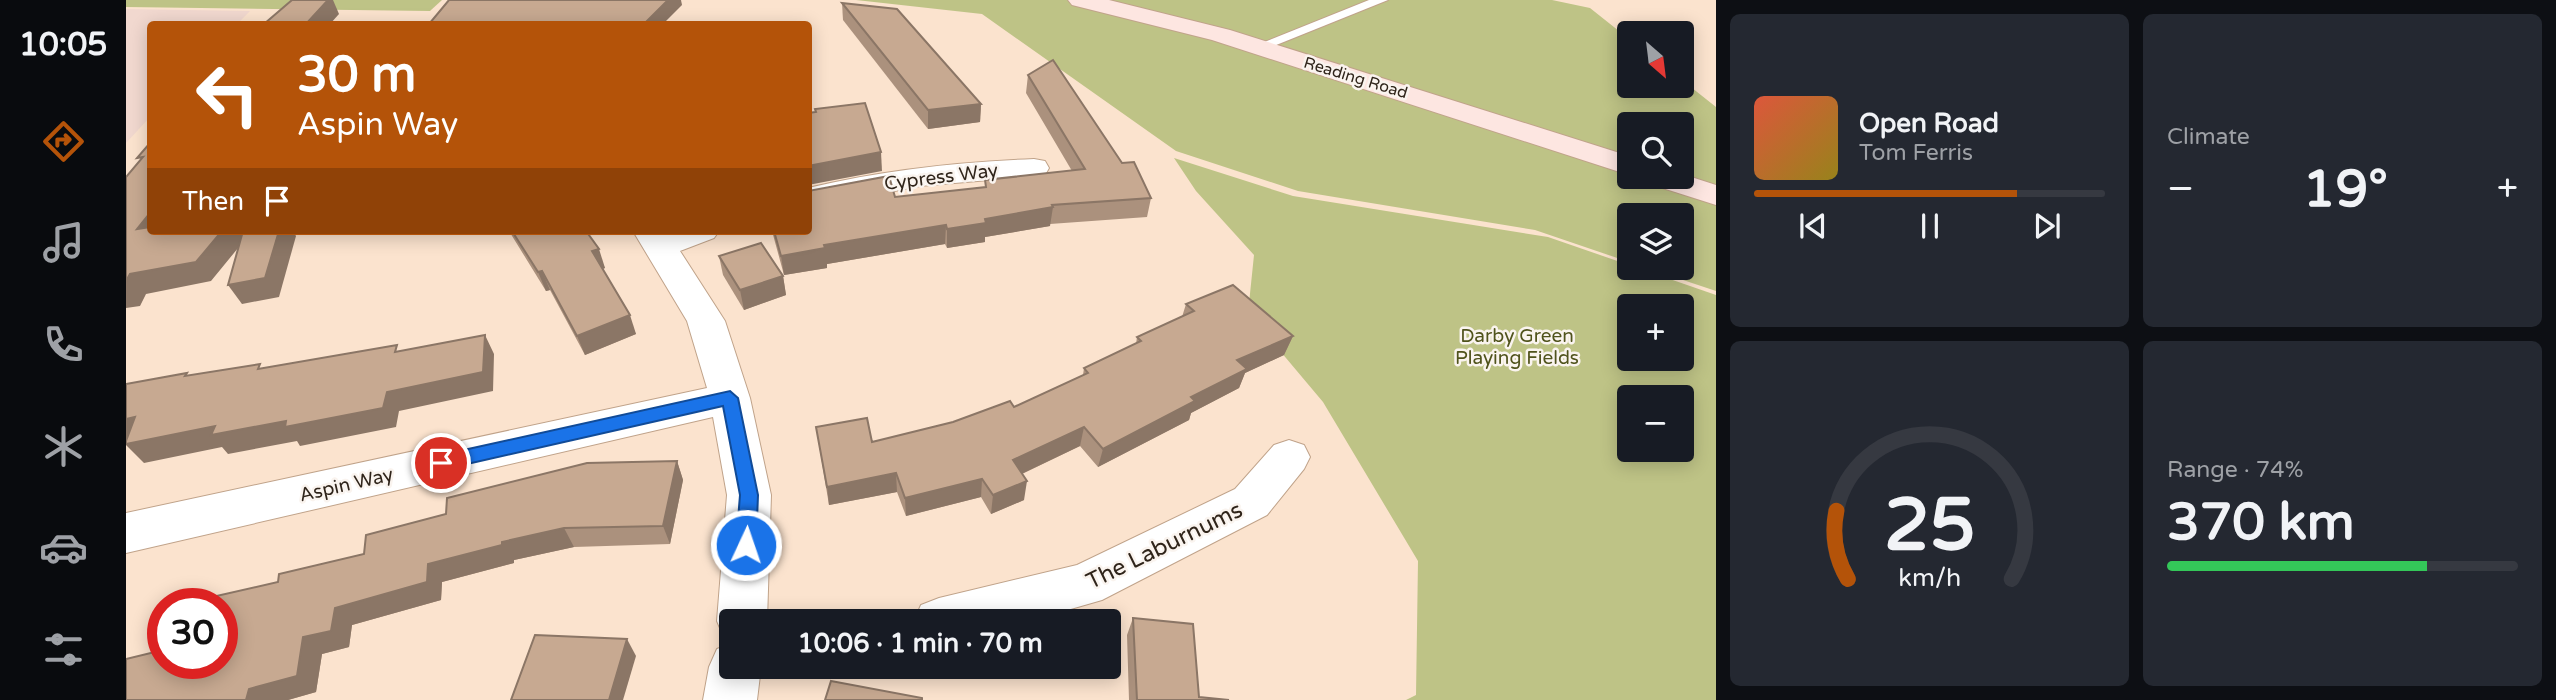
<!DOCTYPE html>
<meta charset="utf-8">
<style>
body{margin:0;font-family:"Varela Round",sans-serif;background:#242831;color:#f1f3f6;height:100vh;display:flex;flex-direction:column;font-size:26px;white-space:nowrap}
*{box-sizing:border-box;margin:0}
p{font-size:23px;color:#9ea1a6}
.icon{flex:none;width:38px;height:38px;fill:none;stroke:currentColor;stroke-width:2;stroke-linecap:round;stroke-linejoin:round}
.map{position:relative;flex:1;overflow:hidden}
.drawer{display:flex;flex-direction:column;gap:14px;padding:14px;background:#0d0f14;width:840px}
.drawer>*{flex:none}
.banner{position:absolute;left:21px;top:21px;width:665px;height:214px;border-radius:7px;box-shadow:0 4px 18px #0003;background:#b45309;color:#fff;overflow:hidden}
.needle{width:46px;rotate:152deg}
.tools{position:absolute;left:1491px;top:21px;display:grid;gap:14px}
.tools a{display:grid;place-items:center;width:77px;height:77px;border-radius:7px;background:#171b24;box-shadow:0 4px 18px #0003;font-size:35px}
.speed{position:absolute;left:21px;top:588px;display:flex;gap:14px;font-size:35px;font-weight:700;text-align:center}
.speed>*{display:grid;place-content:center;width:91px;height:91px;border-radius:50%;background:#171b24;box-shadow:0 4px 18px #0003;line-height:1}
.speed .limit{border:10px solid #d22;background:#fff;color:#111}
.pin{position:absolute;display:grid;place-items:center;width:60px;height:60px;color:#fff;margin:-30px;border:4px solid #fff;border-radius:50%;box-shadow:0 2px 7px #0007}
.me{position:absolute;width:77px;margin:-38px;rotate:3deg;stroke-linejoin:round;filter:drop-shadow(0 0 5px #0008)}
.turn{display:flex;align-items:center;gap:24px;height:147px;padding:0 35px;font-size:32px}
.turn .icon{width:91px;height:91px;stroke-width:2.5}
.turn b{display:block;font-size:49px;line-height:60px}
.then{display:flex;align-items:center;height:66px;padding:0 35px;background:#0003;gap:14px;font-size:26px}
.big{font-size:52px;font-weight:700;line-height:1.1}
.drawer .tile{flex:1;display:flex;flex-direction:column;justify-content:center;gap:10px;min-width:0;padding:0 24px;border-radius:10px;background:#242831}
.drawer .dial{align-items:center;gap:0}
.dial svg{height:182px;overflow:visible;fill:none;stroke:#363941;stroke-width:7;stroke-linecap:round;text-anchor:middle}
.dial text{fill:#f1f3f6;stroke:none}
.song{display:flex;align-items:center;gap:21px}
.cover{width:84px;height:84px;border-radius:10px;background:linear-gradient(135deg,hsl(10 70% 55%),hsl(50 70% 35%))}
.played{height:7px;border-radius:4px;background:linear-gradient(90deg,#b45309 75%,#363941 75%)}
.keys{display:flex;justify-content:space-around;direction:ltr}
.heat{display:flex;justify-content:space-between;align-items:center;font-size:38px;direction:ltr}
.charge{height:10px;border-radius:5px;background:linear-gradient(90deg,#34c759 74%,#363941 0)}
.drawer .tiles{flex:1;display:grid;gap:14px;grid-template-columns:repeat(2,1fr)}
.trip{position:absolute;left:593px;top:609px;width:402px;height:70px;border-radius:7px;background:#171b24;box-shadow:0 4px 18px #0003;font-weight:700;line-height:70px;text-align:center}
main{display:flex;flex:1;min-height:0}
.dock{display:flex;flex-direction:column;width:126px;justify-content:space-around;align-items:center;background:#090b0e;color:#9ea1a6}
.dock .icon{width:49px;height:49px}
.dock .active{color:#b45309}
.dock b{font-size:32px;color:#f1f3f6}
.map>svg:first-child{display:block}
.education{fill:#f1d8cf}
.green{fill:#bec386;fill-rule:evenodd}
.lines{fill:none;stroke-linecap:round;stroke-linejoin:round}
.lane-casing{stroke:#c0a38a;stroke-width:2}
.street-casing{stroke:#c0a38a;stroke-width:2}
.secondary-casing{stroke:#c0a38a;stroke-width:2}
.lane{fill:#fff;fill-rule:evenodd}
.street{fill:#fff;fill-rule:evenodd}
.secondary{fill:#fde6e1;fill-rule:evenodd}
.wall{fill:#ab917d}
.shaded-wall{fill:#8b7666}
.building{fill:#c7a991;stroke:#8b7666;stroke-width:2}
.route{fill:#1a73e8;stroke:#114b97;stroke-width:2}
.labels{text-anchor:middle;stroke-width:5;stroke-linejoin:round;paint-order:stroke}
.far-street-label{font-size:16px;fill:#2f241a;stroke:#faf4ef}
.street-label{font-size:19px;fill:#2f241a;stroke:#faf4ef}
.park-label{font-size:19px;fill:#50531c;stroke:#faf4ef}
.near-street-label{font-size:23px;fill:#2f241a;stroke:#faf4ef}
</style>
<main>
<nav class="dock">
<b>10:05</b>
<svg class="icon active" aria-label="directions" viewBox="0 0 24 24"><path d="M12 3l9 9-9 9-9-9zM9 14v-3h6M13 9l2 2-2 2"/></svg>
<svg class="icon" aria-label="music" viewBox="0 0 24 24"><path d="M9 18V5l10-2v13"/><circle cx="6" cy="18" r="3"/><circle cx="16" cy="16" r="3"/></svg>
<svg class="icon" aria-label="phone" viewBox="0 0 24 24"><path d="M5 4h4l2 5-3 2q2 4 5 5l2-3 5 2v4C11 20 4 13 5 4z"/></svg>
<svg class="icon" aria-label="climate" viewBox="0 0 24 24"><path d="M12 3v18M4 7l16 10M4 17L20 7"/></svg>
<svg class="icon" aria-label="car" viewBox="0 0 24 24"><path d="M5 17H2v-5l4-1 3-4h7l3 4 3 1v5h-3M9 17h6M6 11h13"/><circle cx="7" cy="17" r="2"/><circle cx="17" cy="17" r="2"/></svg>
<svg class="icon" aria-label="filters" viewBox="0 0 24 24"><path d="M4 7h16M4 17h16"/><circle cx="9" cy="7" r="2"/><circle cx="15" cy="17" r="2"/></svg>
</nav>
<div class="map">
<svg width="1590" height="700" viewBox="0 0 1590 700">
<rect width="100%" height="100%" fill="#fbe3ce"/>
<polygon class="education" points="0,9 124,11 111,24 24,24 24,117 0,143"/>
<g class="green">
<polygon points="0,0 316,0 304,11 0,7"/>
<path d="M730,0H1426L1464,8L1503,39V86H1556V80L1590,107V291L1521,268H1556V215H1503V262L1409,230L1172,191L1050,151L856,14ZM1503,124H1556V177H1503Z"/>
<path d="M1048,158L1167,196L1422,237L1503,265V268H1512L1590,295V700H1280L1290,695L1292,561L1197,402L1122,313L1128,255L1070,191ZM1503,306H1556V359H1503ZM1503,397H1556V450H1503Z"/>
</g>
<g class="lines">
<g class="lane-casing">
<polygon id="lane" points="1243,0 1262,0 1138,50 1128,50 1126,47"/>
</g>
<g class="street-casing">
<g id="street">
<path d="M908,159L919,161L923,168L919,175L794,186L682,208V188C757,170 832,162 908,159Z"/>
<polygon points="507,231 593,231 588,238 554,251 599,321 624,398 645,495 641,621 606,621 606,640 598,637 591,621 601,495 587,417 0,553 0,513 581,388 561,321"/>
<polygon points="1163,440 1178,445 1184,457 1178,469 1141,515 976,600 903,621 788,621 795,605 813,598 951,565 1109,489 1148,445"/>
<polygon points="606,643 606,667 635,667 631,700 577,700 583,667 591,649"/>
</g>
</g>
<g class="secondary-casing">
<g id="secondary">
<polygon points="942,0 983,0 1104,30 1503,156 1503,175 1086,40 946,5"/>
<polygon points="1556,174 1590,185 1590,205 1524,184 1519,177 1556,177"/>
</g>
</g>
<use href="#lane" class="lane"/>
<use href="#street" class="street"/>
<use href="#secondary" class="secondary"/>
</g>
<g class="wall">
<polygon points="716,3 855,104 854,122 802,129 717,20"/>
<polygon points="902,75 996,163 1025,198 1021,217 924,224 924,226 859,237 859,242 821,248 819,244 701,264 701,268 658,275 646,231 682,231 769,197 859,187 859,180 946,171 900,93"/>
<polygon points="383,231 460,231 479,268 477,269 510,334 459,355 424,290 420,291"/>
<polygon points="593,256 657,276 660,295 618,310 597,275"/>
<polygon points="1060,304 1167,336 1158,355 1119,373 1113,388 1065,413 1063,420 972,467 954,446 896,474 898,500 865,514 855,497 780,516 771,492 703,505 690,427 746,442 888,407 957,375 958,368 1010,344 1011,337 1056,317"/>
<polygon points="551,461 557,480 544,544 448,547 388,560 388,563 316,582 315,600 226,625 223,647 196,654 190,692 162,700 0,700 37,663 152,582 238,554"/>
<polygon points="1007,618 1073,697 1103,700 1003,700 1001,635"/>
</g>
<g class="shaded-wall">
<polygon points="202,0 207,0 213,14 204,24 180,24"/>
<polygon points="542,0 555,0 556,5 537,24 518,24"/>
<polygon points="855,104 854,122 802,129 802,110"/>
<polygon points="755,152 756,171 682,185 682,166"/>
<polygon points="927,207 924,226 859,237 859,242 821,248 821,229 859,219"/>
<polygon points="24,213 24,231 11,229"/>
<polygon points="820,225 819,244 701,264 701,268 658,275 655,256 698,245"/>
<polygon points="96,231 126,231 85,281 20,294 14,306 0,308 0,281 4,274"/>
<polygon points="153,231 167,231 170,236 153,297 116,304 102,285"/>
<polygon points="473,249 479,268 473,270 466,251"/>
<polygon points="416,271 424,290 420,291 412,272"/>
<polygon points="657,276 660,295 618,310 614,290"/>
<polygon points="504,315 510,334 459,355 451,336"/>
<polygon points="359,335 368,354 367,391 273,411 270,427 174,446 171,441 102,454 96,447 18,463 0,445 0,444 261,392"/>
<polygon points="1167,336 1158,355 1119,373 1113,388 1065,413 1063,420 972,467 977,449 1065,397 1111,360"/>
<polygon points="9,417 0,442 0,419"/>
<polygon points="958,427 954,446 885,479 887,460"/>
<polygon points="551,461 557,480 544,544 537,526"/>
<polygon points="770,473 771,492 703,505 701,487"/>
<polygon points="856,479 855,497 780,516 779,498"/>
<polygon points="901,481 898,500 865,514 867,495"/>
<polygon points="438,528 448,547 388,560 388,563 316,582 315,600 226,625 223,647 196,654 190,692 162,700 120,700 123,689 209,608 302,564 376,542"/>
<polygon points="501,639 510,656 497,700 483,700"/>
</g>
<g class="building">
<polygon points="166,0 202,0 180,24 138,24"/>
<polygon points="323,0 542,0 518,24 303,24"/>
<polygon points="716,3 771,9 855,104 802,110"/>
<polygon points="927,60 996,163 1008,162 1025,198 926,205 927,207 859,219 860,223 821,229 820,225 698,245 699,248 655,256 648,231 682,231 682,191 763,176 769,197 860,187 859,180 959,169 902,75"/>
<polygon points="739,103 755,152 682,166 682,113 690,112 689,109"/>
<polygon points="24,143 24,213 11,229 24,227 24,231 96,231 70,262 4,274 0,281 0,177 17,157 11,158"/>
<polygon points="117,231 153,231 139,278 102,285"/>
<polygon points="386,231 460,231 473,249 466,251 504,315 451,336 416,271 412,272"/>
<polygon points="635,243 657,276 614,290 593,256"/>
<polygon points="1107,285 1167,336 1111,360 1121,369 1065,397 1069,401 977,449 958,427 887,460 901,481 867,495 856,479 779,498 770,473 701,487 690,427 741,418 746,442 827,422 884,401 888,407 962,373 958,368 1015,341 1011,337 1068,311 1060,304"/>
<polygon points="359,335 357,372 261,392 257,408 159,427 160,421 85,435 89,426 0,444 0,441 9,417 0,419 0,384 61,373 59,376 134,364 132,369 271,345 269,352"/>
<polygon points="551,461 537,526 438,528 376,542 376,545 302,564 301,582 209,608 205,631 177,637 171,676 123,689 120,700 0,700 0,659 37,650 37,663 96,663 96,604 76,604 77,599 152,582 153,574 238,554 240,535 320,514 321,498 461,463"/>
<polygon points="1007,618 1067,624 1073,697 1103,700 1011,700"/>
<polygon points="409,635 501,639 483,700 385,700"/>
<polygon points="705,681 796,698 796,700 699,700"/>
</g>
<polygon class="route" points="604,391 612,398 632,495 630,545 627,551 620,554 613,551 610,545 614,495 597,406 315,470 309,468 306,463 309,458 315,455"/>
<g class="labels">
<g class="far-street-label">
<text transform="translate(1230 77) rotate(17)" y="6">Reading Road</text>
</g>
<g class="street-label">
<text transform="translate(815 176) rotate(-7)" y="7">Cypress Way</text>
<text transform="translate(220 484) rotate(-13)" y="7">Aspin Way</text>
</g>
<g class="park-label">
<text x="1391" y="342">Darby Green<tspan x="1391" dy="22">Playing Fields</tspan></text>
</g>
<g class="near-street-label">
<text transform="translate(1038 545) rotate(-26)" y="8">The Laburnums</text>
</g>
</g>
</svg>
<div class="tools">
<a><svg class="needle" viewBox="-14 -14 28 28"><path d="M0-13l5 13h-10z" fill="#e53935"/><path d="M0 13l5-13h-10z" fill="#9ea1a6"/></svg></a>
<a><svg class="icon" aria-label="search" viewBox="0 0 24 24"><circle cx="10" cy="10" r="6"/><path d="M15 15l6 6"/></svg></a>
<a><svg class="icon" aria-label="layers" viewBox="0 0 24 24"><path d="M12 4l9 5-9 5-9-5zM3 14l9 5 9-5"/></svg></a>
<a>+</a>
<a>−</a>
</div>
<div class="speed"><div class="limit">30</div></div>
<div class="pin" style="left:315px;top:463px;background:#d93025"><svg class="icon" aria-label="arrive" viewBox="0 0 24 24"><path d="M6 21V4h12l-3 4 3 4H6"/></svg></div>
<svg class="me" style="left:620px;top:545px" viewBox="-20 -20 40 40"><circle r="17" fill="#1a73e8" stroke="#fff" stroke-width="3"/><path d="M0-11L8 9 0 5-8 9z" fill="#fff"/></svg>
<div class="trip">10:06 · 1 min · 70 m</div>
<div class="banner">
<div class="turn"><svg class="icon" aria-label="left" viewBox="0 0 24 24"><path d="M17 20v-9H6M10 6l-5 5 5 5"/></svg><div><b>30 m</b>Aspin Way</div></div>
<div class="then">Then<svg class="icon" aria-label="arrive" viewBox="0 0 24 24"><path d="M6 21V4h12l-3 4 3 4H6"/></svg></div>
</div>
</div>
<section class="drawer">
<div class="tiles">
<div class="tile">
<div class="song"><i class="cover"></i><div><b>Open Road</b><p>Tom Ferris</p></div></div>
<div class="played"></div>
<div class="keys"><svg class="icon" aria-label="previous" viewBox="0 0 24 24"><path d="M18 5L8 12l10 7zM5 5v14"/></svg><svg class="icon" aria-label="pause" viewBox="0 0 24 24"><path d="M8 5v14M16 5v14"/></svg><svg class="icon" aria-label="next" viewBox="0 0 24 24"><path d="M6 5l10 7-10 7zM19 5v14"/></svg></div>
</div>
<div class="tile"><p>Climate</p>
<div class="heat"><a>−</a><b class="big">19°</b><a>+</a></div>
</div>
<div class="tile dial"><svg viewBox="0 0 100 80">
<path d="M14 69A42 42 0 1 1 86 69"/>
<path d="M14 69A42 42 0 0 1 9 39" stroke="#b45309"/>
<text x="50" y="56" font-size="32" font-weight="700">25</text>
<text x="50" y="72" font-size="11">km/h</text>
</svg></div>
<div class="tile"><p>Range · 74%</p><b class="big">370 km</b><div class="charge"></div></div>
</div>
</section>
</main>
